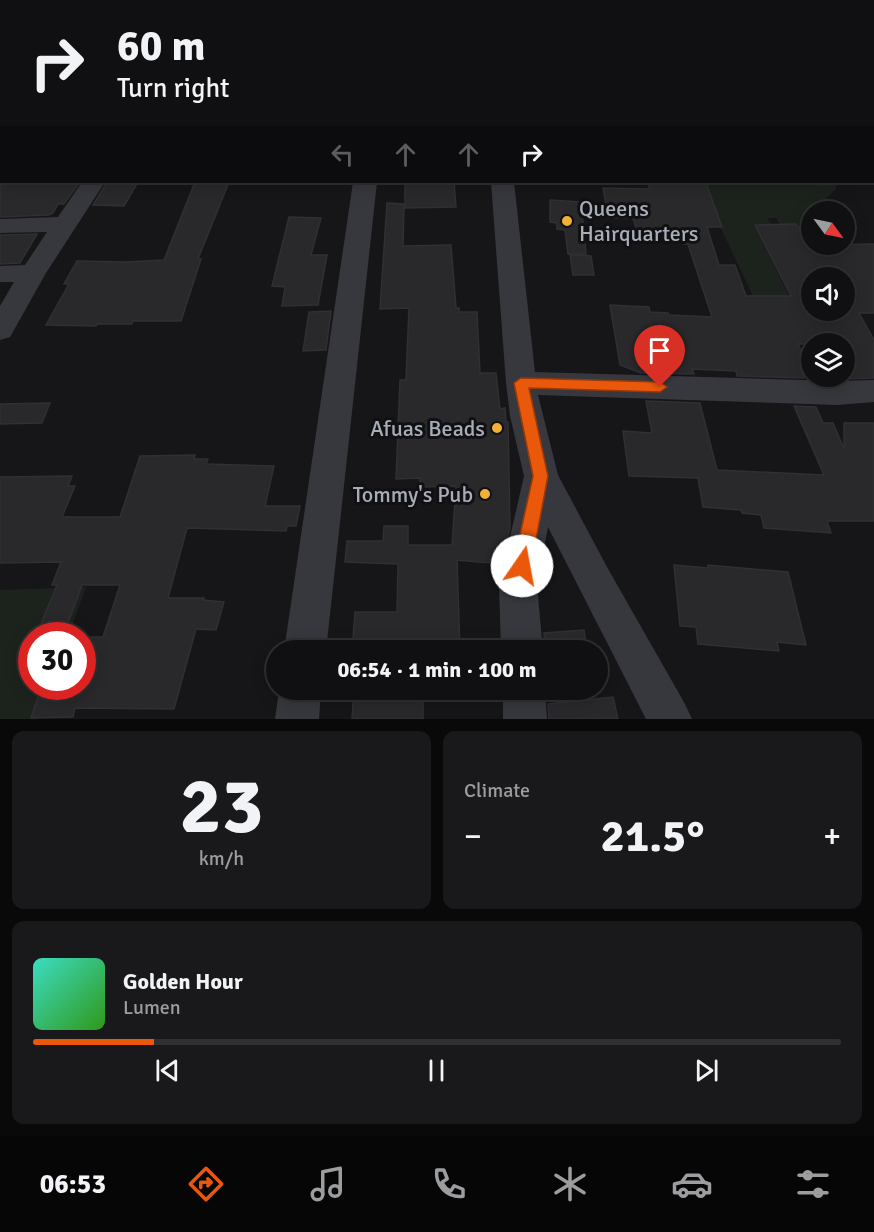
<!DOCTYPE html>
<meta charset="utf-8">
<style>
body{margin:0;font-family:Signika,sans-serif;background:#19191b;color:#f1f3f6;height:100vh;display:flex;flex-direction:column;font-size:22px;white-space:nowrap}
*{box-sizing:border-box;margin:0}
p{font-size:20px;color:#9c9d9f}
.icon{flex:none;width:33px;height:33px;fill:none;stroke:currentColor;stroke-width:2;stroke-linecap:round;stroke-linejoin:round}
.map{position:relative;height:719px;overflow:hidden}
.panel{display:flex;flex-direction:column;gap:12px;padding:12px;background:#09090a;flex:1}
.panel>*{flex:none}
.hud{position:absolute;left:0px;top:0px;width:874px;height:183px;box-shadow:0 3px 15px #0003,0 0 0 2px #303032;background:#101012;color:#f1f3f6;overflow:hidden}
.needle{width:39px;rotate:123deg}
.tools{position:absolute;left:801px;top:201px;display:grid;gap:12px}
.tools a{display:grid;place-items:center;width:54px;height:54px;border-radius:50%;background:#101012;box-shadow:0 3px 15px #0003,0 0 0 2px #303032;font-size:30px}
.speed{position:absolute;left:18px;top:622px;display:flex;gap:12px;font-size:30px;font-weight:700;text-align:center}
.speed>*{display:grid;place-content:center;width:78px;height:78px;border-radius:50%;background:#101012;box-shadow:0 3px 15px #0003,0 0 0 2px #303032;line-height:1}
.speed .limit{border:9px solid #d22;background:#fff;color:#111}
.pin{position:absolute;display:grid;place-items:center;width:51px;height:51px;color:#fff;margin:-62px -26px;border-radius:50% 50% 50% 0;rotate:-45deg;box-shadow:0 0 6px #0007}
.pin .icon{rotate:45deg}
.me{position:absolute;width:66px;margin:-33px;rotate:12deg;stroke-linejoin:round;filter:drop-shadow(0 0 4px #0008)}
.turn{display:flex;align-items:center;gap:21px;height:126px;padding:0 18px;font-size:27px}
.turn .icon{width:78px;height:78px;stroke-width:2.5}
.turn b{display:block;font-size:42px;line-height:51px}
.lanes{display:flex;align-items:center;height:57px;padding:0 18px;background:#0003;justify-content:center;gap:30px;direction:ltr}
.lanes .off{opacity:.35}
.big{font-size:45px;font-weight:700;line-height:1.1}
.panel .widget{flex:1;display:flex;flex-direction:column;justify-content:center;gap:9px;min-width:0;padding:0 21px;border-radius:12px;background:#19191b}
.panel .dial{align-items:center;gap:0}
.dial b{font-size:78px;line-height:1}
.song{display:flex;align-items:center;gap:18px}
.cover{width:72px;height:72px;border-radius:9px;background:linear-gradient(135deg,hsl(170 70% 55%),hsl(110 70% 35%))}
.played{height:6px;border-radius:3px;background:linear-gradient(90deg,#ea580c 15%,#303032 15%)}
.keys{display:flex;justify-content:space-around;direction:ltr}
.heat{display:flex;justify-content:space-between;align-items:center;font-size:33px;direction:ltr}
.panel .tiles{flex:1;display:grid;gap:12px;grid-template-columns:1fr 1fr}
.widget:last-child{grid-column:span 2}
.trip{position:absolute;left:266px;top:640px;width:342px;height:60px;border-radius:30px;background:#101012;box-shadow:0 3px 15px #0003,0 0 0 2px #303032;font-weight:700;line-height:60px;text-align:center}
.tab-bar{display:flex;height:96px;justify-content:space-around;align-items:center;background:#060607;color:#9c9d9f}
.tab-bar .icon{width:42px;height:42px}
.tab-bar .on{color:#ea580c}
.tab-bar b{font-size:27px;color:#f1f3f6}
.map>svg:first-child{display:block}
.green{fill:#1c231d}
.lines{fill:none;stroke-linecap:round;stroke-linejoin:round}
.stream{fill:#2c353c;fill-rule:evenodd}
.building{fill:#29292c;stroke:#303034;stroke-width:1.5;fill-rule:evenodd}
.minor{fill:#37383d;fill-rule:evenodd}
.major{fill:#53555c;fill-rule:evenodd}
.highway{fill:#63666e;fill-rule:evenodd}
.route{fill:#ea580c;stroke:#983908;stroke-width:1.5}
.poi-dot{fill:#f2b134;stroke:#111113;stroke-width:2}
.labels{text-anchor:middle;stroke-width:6;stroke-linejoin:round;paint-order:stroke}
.poi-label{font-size:22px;fill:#a8adb8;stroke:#111113;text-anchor:end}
</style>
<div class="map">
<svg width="874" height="719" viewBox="0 0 874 719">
<rect width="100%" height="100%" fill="#161618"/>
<g class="green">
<polygon points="699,182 837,182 836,189 812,212 812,244 813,245 809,245 796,224 780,224 776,218 767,218 771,224 754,224 791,300 754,298"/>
<polygon points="86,587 68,636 32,636 32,687 48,687 36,719 0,719 0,590"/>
</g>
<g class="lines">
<g class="stream">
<polygon points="204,0 210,0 208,2 200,2"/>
<rect x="873" y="73" width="1" height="2"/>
</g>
</g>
<g class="building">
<polygon points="0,182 80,182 64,204 58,204 53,213 49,215 0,217"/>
<polygon points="107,182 138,182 124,206 93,205"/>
<polygon points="195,182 229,182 198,259 201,259 181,321 133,321 132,324 97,324 96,326 46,325 69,284 64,284 77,261 126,262 164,260"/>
<polygon points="454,182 456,207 405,208 405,184"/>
<path d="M647,182L706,183L722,227H707L719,265H735L746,296H791L755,225L796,224L808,245L874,244V313H859L874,340V378L844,379V344H798L809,369H801L804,378L737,376L736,371L692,369L694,374L641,373L620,365L610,305L649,307L650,312L668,313L669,315L712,317L688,244H684L679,231H637L633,218H608L603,188L650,189ZM812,278H844V310H812Z"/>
<polygon points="550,200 581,202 586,254 568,254 565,230 557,229 557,223 550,222"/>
<polygon points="387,203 404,204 403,246 451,245 456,308 459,308 459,312 477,312 480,373 496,373 500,409 505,408 506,422 508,422 510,528 501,564 457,560 460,651 352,651 355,612 397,612 398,564 345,562 347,541 383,541 384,526 408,526 408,545 452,545 456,486 420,487 420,478 396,479 400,380 406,380 409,308 380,309"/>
<polygon points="289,217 321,218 311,255 327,255 318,305 282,306 285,287 272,286"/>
<polygon points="37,234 20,263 0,264 0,235"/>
<polygon points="570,255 591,256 594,275 573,275"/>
<polygon points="331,311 326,350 303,351 309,312"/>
<polygon points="646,401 700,403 717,470 824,475 794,406 816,407 823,423 833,423 844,449 844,423 874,423 874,521 827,521 831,533 764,528 761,515 742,513 741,510 703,507 698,478 629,476 623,431 652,433"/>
<polygon points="50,403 42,423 0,424 0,404"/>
<polygon points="195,455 194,459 208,459 206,464 274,466 265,506 300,506 296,526 287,526 286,531 187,528 168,598 204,598 203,600 224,602 216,630 196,629 174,709 75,708 73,717 31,718 41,687 82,687 82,637 103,637 120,585 82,585 63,636 36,636 57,585 52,585 61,562 0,563 0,477 72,476 68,486 75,486 62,517 120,517 140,456"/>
<polygon points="674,565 708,568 708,565 788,572 806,645 777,642 779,651 698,644 696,627 680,626"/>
<polygon points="584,630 587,651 545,651 544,633"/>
<polygon points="354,690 423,690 423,719 352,719"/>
<polygon points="613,697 618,719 549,719 548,704"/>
</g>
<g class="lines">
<g class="minor">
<polygon points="43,0 60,0 42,2"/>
<rect x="467" y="0" width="16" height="2"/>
<rect x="0" y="150" width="2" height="14"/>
<polygon points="82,182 105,182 46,273 10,337 0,340 0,306 14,282 0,282 0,266 25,265 47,232 0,233 0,219 58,217"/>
<polygon points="353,182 377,182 326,651 284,651"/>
<polygon points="491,182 514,182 535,372 837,381 874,380 874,402 837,405 538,395 558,475 607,567 685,704 692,719 646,719 548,527 537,585 543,651 501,651 499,585 524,476 510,416 506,383"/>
<polygon points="279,690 321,690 319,719 275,719"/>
<polygon points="503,690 545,690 547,719 503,719"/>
</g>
<g class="major">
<rect x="0" y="23" width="2" height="12"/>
<rect x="873" y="28" width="1" height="12"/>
<rect x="0" y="53" width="2" height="12"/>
<rect x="873" y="58" width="1" height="12"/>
</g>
<g class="highway">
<rect x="0" y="41" width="2" height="12"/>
<rect x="873" y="48" width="1" height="12"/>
</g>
</g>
<polygon class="route" points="521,378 660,382 667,387 660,392 529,388 548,476 531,566 528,571 522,573 516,571 513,566 533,476 514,383"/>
<g class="poi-dot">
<circle cx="567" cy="221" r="6"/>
<circle cx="497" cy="428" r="6"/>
<circle cx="485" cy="494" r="6"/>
</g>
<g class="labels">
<g class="poi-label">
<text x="579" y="216" text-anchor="start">Queens<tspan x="579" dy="25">Hairquarters</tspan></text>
<text x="485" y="436">Afuas Beads</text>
<text x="473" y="502">Tommy's Pub</text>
</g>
</g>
</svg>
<div class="tools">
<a><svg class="needle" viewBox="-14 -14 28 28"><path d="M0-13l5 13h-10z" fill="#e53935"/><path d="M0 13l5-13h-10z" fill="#9c9d9f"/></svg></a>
<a><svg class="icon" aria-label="sound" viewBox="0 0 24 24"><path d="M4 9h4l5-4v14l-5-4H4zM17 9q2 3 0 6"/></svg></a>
<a><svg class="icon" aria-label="layers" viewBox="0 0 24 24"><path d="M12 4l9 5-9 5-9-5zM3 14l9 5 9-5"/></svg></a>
</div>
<div class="speed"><div class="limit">30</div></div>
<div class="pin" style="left:660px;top:387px;background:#d93025"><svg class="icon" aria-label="arrive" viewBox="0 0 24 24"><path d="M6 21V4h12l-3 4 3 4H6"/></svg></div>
<svg class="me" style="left:522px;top:566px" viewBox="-20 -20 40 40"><circle r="19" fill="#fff"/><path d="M0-13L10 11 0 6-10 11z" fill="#ea580c"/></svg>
<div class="trip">06:54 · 1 min · 100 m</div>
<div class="hud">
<div class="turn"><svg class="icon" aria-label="right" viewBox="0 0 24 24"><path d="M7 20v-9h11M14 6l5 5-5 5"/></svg><div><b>60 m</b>Turn right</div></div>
<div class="lanes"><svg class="icon off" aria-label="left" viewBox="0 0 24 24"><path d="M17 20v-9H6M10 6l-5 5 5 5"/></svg><svg class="icon off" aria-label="ahead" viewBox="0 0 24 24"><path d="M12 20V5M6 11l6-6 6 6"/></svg><svg class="icon off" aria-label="ahead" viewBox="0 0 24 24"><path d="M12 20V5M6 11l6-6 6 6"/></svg><svg class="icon" aria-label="right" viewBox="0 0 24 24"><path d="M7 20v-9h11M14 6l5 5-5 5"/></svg></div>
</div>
</div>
<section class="panel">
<div class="tiles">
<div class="widget dial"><b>23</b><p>km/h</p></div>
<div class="widget"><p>Climate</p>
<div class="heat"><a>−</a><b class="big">21.5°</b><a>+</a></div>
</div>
<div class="widget">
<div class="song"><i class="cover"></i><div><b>Golden Hour</b><p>Lumen</p></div></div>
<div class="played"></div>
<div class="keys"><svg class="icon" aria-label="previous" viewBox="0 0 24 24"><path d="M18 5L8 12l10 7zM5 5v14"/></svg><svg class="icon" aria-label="pause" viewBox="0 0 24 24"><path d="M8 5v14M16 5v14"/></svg><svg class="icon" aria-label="next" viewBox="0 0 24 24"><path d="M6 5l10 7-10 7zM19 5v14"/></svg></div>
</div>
</div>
</section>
<nav class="tab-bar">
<b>06:53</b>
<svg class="icon on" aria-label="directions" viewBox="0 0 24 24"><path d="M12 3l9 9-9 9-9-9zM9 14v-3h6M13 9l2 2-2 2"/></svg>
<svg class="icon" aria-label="music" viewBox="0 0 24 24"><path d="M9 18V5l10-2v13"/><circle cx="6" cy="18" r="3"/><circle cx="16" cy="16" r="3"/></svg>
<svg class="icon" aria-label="phone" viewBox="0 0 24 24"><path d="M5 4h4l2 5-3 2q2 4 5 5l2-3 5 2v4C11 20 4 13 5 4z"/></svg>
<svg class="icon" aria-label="climate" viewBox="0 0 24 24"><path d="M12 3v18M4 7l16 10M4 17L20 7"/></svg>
<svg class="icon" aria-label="car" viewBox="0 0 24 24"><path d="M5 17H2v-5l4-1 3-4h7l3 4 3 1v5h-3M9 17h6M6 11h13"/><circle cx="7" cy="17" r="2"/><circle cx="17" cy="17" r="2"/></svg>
<svg class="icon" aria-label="filters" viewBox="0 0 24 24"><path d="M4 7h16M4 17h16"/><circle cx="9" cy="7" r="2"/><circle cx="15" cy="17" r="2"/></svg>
</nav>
